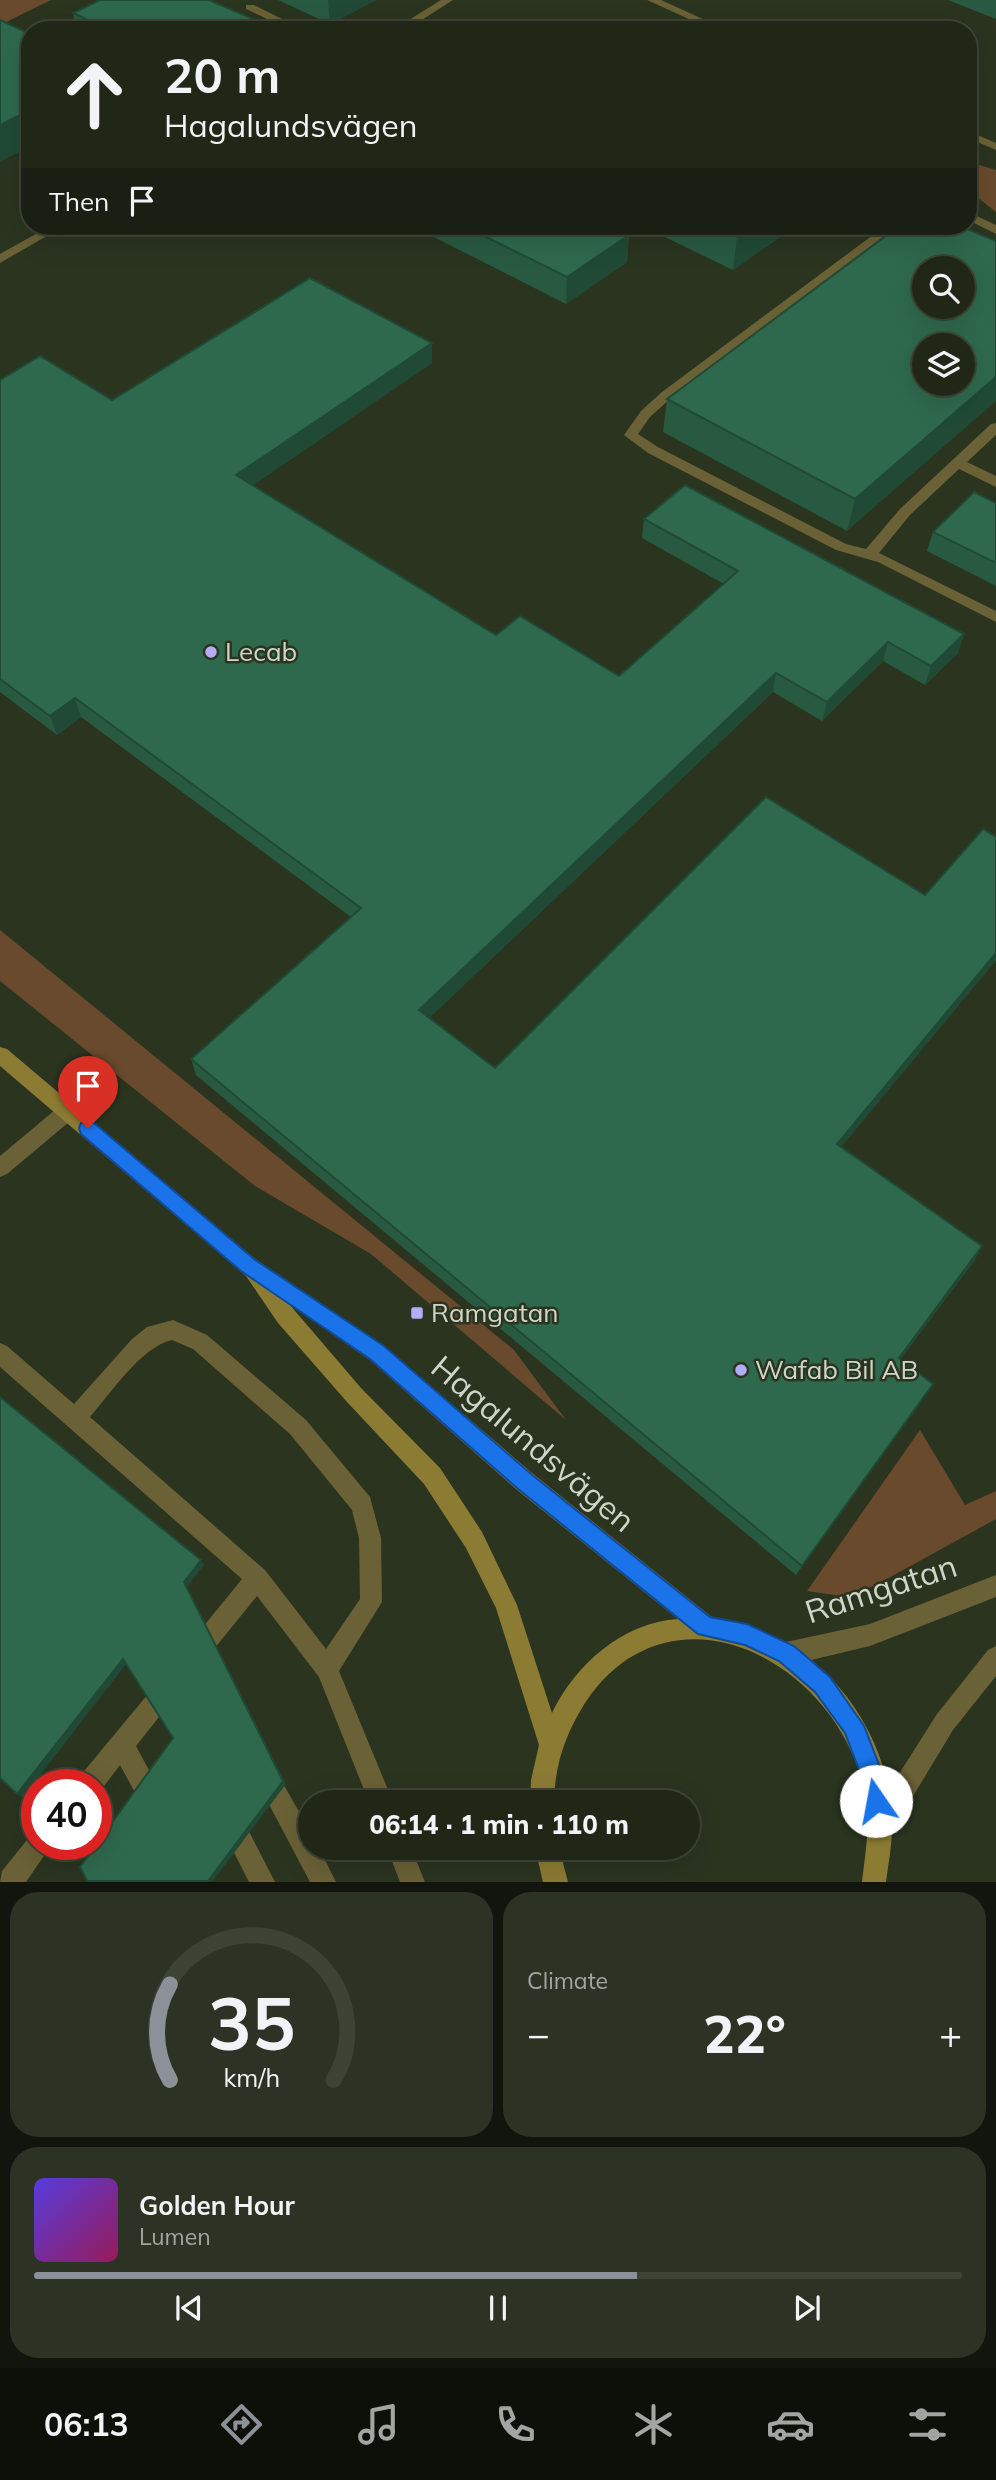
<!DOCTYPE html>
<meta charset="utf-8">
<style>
body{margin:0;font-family:Mulish,sans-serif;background:#2d3324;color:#f1f3f6;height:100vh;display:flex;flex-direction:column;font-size:26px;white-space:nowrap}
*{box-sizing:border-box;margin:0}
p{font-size:23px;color:#a2a5a1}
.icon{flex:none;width:38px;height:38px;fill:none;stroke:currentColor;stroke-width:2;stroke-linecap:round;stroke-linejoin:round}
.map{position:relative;height:1882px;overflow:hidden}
.sheet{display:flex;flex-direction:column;gap:10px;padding:10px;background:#12150d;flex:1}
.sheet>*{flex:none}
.top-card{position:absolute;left:21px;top:21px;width:956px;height:214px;border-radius:28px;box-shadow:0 7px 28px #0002,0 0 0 2px #3d4436;background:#202717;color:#f1f3f6;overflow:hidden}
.controls{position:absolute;left:912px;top:256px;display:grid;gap:14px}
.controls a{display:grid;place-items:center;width:63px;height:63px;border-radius:50%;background:#202717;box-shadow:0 7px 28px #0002,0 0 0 2px #3d4436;font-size:35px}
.speed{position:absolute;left:21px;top:1769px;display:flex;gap:14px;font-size:35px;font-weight:700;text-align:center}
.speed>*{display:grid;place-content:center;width:91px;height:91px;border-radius:50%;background:#202717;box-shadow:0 7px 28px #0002,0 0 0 2px #3d4436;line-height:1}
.speed .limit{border:10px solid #d22;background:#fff;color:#111}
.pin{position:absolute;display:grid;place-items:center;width:60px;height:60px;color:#fff;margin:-72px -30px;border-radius:50% 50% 50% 0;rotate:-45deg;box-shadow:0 0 7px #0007}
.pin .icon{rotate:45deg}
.me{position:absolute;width:77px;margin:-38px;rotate:348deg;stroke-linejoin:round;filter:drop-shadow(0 0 5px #0008)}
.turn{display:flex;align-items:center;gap:24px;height:147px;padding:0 28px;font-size:32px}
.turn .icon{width:91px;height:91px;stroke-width:2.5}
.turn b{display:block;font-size:49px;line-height:60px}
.then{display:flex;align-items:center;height:66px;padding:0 28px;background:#0003;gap:14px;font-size:26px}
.big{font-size:52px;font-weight:800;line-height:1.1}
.sheet .tile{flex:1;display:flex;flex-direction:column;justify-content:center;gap:10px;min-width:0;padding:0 24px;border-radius:28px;background:#2d3324}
.sheet .dial{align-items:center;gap:0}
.dial svg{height:182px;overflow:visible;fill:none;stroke:#3d4436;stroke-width:7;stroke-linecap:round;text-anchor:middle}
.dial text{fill:#f1f3f6;stroke:none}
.song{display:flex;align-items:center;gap:21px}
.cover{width:84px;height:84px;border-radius:10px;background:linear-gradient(135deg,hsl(250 70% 55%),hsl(330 70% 35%))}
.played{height:7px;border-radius:4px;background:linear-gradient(90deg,#8c9099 65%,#3d4436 65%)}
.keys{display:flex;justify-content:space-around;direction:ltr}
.heat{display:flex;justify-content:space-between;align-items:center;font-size:38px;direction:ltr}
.sheet .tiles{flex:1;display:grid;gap:10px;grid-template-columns:1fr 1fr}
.tile:last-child{grid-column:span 2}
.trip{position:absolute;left:298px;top:1790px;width:402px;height:70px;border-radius:35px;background:#202717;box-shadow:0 7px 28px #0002,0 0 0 2px #3d4436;font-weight:800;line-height:70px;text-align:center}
.tabs{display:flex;height:112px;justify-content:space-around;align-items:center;background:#0d1009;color:#a2a5a1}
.tabs .icon{width:49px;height:49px}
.tabs .active{color:#8c9099}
.tabs b{font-size:32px;color:#f1f3f6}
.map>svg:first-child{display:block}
.green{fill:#694a2d}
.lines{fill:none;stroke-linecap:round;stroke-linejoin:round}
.lane{fill:#6b6136;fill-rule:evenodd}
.street{fill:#6b6136;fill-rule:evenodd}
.secondary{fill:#8c7b33;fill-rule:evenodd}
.wall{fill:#285a42}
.shaded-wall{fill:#204a36}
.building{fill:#2e694d;stroke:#204a36;stroke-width:2;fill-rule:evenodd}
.route{fill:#1a73e8;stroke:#114b97;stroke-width:2}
.poi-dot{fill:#b5acf8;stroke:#2a341f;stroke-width:2.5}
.labels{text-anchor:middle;stroke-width:5;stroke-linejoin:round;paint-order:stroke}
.poi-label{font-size:26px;fill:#cfd6c9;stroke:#2a341f;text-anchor:start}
.near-street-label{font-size:32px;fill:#cfd6c9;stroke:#2a341f}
</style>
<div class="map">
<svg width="996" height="1882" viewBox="0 0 996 1882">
<rect width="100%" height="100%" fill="#2a341f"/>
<g class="green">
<polygon points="0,0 51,0 0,25"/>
<polygon points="979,165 996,170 996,212 968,190 968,180"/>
<polygon points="0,930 514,1350 566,1420 371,1254 255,1186 0,981"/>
<polygon points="920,1430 965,1505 996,1491 996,1519 874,1586 841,1596 807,1591"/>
</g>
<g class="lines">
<g class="lane">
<polygon points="246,5 254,5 304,30 290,30 246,9"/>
<polygon points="968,212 996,225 996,234 968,220"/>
<polygon points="885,226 898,226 671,398 650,417 638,434 658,447 846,544 866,549 900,509 991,424 996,423 996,435 967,462 996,476 996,487 959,469 910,515 879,553 996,611 996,622 878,562 836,550 648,453 624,435 641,411 662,392"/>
<polygon points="68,1103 75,1105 77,1111 75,1117 7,1174 0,1177 0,1156 61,1105"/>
<path d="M173,1320L207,1335L306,1420L370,1497L381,1538L382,1602L339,1671L393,1802H369L319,1677L257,1596L205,1660L197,1664L189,1660L185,1652L189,1644L242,1579L0,1367V1343L7,1346L74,1404L132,1339L147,1327ZM172,1340L193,1349L290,1434L352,1510L359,1538L360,1599L326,1649L265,1570L90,1417C111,1393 141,1347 172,1340Z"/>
<polygon points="166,1678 174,1682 178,1690 174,1698 136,1746 166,1802 163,1811 154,1814 145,1811 120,1765 98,1794 96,1785 77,1785 80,1776 158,1682"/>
<polygon points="265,1762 273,1766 310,1831 310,1848 319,1848 336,1882 310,1882 253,1774 257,1766"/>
<polygon points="231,1811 240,1814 275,1882 249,1882 219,1823 222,1814"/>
<polygon points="96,1821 105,1824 139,1882 112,1882 89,1844 96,1844"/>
<polygon points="37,1833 37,1844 52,1844 26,1882 0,1882 2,1871 31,1835"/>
<polygon points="387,1848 411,1848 425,1882 400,1882"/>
</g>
<g class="street">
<polygon points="441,0 453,0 406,30 393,30"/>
<polygon points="647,0 661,0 727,30 713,30"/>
<polygon points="968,131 996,143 996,150 968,138"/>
<polygon points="50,226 64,226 0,263 0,254"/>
<polygon points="996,1575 996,1597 870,1646 786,1666 778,1662 774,1654 778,1646 786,1642 870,1624"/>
<polygon points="996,1646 996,1676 953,1730 889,1836 880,1839 871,1836 868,1827 871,1818 937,1714 988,1650"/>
</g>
<g class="secondary">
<path d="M0,1047L7,1049L254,1258L384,1346L532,1473L713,1618C743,1624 773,1632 798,1650C852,1687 889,1752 892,1817C893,1839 889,1860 886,1882H862C865,1855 870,1829 866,1802C848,1668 674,1569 585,1703C565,1735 555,1764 554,1802H530L531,1780L539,1745L496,1608L466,1548L424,1484L347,1402L278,1323L246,1276L0,1066ZM290,1305L370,1360L516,1489L678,1619C623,1622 575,1665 552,1713L517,1605L482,1532L440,1468L361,1388Z"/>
<polygon points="535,1848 559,1848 568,1882 543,1882"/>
</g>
</g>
<g class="wall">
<polygon points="278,0 376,0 330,24"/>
<polygon points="948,0 996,0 996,19"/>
<polygon points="212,1 274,28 274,30 76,30 73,13"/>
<polygon points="426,226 609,226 629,235 627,262 566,304 426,233"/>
<polygon points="642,226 796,226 733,270"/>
<polygon points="996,241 847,531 663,432 667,399"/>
<polygon points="432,363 253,485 496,635 619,676 724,584 642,538 644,519 964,634 958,653 925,685 883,661 822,721 773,692 429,1018 495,1068 996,960 841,1147 982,1246 974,1261 900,1359 924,1397 796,1575 196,1075 191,1059 351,917 81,717 57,735 0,692 0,380 112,400"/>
<polygon points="996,503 996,586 927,551 933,532"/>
</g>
<g class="shaded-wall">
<polygon points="328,0 376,0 330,24"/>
<polygon points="30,110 30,146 0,162 0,125"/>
<polygon points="754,226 796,226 733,270 737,237"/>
<polygon points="629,235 627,262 566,304 567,277"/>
<polygon points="432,343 432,363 239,495 236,475"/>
<polygon points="996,377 996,401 847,531 855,499"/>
<polygon points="964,634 958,653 925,685 931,666"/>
<polygon points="888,642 883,661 822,721 827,702"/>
<polygon points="776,673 773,692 420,1027 419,1010"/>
<polygon points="75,698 81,717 57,735 50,716"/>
<polygon points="996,953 996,960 831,1159 837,1144"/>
<polygon points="982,1246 974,1261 892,1371 899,1358"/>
<polygon points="933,1384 924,1397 796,1575 802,1566"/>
<polygon points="201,1560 204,1565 187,1587 286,1784 213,1881 208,1881 184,1582"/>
<polygon points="123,1659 127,1663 23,1797 17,1794"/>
</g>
<g class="building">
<polygon points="100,0 209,0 274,28 271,30 109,30 73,13"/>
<polygon points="0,20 30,34 30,110 0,125"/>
<polygon points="464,226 609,226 629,235 567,277"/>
<polygon points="713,226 754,226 737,237"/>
<path d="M899,226H960L996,241V377L855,499L667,399ZM924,268H962V306H924ZM924,345H962V383H924Z"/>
<polygon points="310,278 432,343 236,475 496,635 520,616 619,676 738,571 644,519 685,485 964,634 931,666 888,642 827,702 776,673 419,1010 495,1068 766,797 925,895 983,829 996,837 996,953 837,1144 982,1246 899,1358 933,1384 802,1566 191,1059 361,908 75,698 50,716 0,679 0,380 40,356 112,400"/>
<polygon points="974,492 996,503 996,563 933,532"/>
<polygon points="0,1397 201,1560 184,1582 283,1781 208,1881 87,1881 80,1867 173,1738 123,1659 17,1794 0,1778"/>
</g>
<polygon class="route" points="88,1121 94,1123 254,1259 384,1346 531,1474 710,1617 747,1624 794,1646 830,1677 864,1726 883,1775 887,1801 884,1809 876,1812 868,1809 861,1775 845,1733 815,1692 779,1661 745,1645 698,1634 517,1488 370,1359 241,1271 81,1134 79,1128 81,1123"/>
<g class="poi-dot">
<circle cx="211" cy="652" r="7"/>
<rect x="410" y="1306" width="14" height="14" rx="3.5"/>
<circle cx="741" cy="1370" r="7"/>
</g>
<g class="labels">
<g class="poi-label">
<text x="225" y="661">Lecab</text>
<text x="431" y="1322">Ramgatan</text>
<text x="755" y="1379">Wafab Bil AB</text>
</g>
<g class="near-street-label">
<text transform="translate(533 1444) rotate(40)" y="11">Hagalundsvägen</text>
<text transform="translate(881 1589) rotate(-18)" y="11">Ramgatan</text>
</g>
</g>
</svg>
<div class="controls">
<a><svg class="icon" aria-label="search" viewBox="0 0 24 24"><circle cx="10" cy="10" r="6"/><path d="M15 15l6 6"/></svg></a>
<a><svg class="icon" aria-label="layers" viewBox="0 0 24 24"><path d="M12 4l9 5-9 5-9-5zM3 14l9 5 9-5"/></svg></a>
</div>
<div class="speed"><div class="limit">40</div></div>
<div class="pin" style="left:88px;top:1128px;background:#d93025"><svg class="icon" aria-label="arrive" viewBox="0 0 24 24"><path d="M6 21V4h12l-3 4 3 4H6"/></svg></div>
<svg class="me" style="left:876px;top:1801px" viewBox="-20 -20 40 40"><circle r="19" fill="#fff"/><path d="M0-13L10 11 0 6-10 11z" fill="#1a73e8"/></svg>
<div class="trip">06:14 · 1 min · 110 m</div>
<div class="top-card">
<div class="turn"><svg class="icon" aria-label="ahead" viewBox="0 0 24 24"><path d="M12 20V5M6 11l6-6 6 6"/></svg><div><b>20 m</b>Hagalundsvägen</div></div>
<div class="then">Then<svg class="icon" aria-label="arrive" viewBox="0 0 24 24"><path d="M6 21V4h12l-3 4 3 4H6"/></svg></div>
</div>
</div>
<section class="sheet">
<div class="tiles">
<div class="tile dial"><svg viewBox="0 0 100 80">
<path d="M14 69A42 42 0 1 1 86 69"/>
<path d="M14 69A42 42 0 0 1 14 27" stroke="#8c9099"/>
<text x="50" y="56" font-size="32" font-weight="700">35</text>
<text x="50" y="72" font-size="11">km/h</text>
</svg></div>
<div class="tile"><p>Climate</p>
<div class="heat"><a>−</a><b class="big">22°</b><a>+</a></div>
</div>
<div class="tile">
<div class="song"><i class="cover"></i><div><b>Golden Hour</b><p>Lumen</p></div></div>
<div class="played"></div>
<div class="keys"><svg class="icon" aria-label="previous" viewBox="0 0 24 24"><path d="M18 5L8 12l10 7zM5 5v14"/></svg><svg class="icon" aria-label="pause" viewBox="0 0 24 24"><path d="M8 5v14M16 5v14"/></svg><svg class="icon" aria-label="next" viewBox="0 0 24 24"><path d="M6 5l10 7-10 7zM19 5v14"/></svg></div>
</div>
</div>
</section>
<nav class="tabs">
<b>06:13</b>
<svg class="icon active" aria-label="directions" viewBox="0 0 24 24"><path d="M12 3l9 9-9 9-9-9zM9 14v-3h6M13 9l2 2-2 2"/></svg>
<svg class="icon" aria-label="music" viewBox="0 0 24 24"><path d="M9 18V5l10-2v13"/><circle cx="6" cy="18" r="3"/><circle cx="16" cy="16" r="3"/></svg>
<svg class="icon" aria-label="phone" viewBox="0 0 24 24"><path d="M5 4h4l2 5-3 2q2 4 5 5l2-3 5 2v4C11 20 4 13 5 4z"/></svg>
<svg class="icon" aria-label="climate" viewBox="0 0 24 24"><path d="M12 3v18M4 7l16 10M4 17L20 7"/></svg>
<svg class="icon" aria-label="car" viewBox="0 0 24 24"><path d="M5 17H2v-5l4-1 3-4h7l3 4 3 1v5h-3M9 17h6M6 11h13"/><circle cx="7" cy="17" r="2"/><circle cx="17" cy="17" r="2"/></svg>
<svg class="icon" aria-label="filters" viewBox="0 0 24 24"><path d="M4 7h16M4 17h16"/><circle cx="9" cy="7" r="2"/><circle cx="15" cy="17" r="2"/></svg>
</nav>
